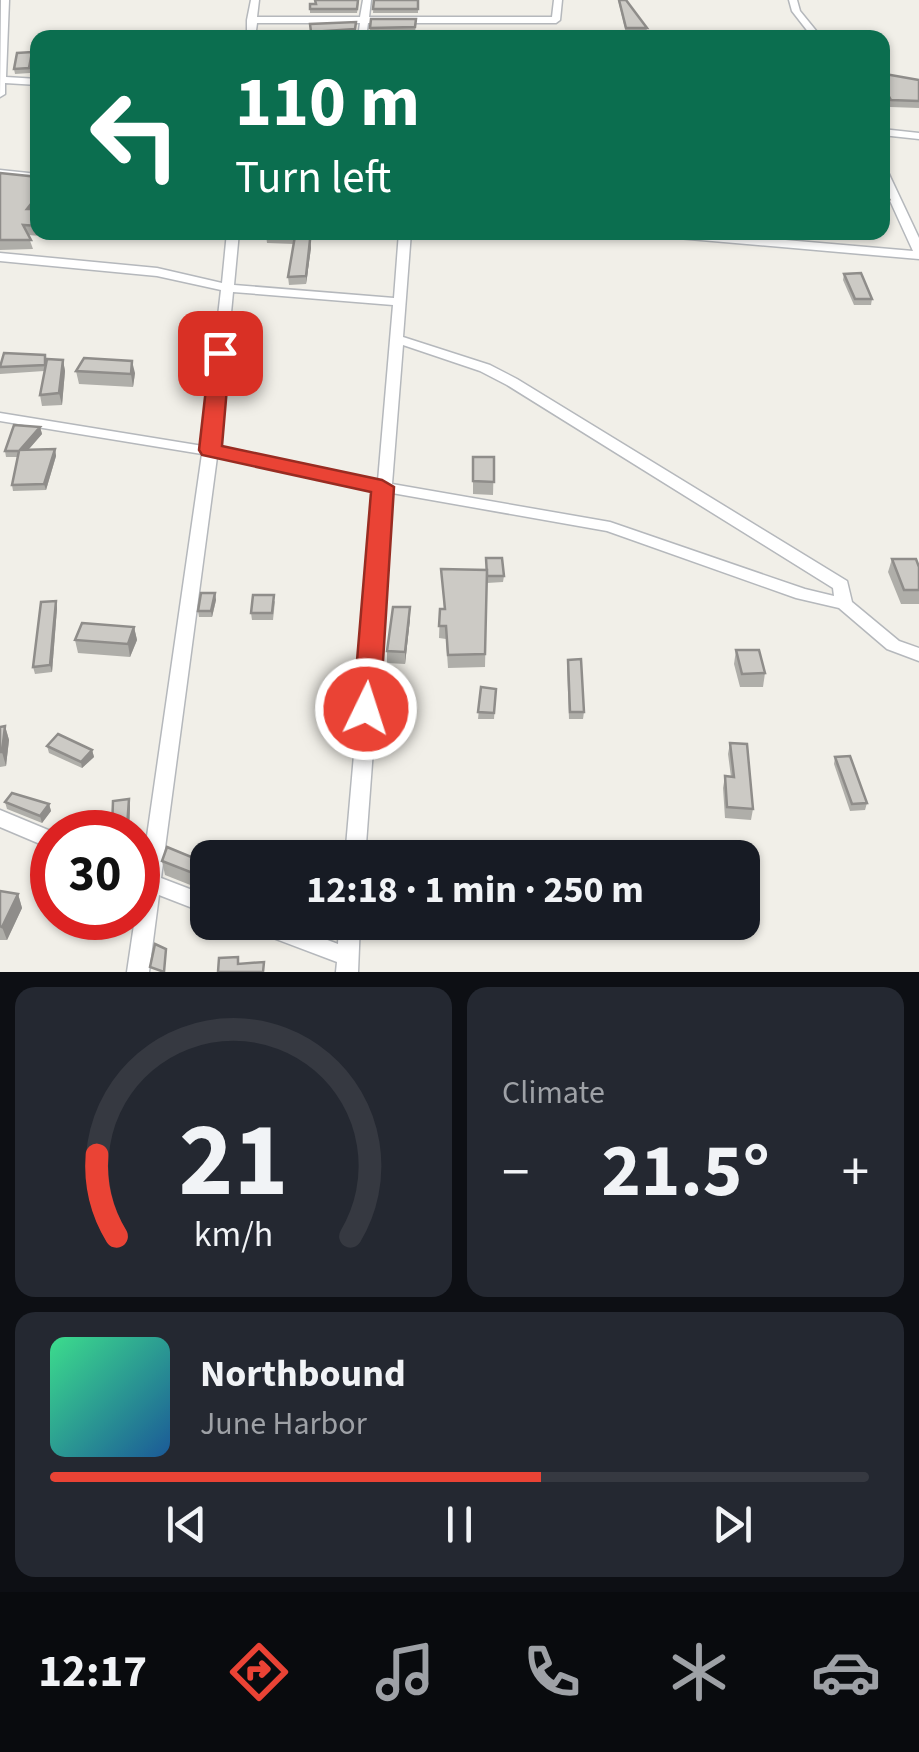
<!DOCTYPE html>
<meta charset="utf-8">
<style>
body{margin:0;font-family:"Source Sans 3",sans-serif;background:#242831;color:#f1f3f6;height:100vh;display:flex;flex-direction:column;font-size:38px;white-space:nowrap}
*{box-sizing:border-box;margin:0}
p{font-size:32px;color:#9ea1a6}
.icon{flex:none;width:55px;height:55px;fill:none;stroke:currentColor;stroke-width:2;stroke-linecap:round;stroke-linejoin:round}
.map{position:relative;height:972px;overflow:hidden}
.panel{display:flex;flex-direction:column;gap:15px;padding:15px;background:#0d0f14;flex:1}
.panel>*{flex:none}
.banner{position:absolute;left:30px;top:30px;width:860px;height:210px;border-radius:20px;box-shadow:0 2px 8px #0004;background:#0b6e4f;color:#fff;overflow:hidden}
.speed{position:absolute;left:30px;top:810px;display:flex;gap:20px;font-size:50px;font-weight:700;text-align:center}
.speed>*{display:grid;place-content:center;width:130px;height:130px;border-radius:50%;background:#171b24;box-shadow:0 2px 8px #0004;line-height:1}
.speed .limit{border:15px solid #d22;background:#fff;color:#111}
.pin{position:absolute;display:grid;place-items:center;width:85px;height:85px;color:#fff;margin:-42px;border-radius:20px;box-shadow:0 5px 15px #0006}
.me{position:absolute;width:110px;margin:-55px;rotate:4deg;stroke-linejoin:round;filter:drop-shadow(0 0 8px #0008)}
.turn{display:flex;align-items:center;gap:35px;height:210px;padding:0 40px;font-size:45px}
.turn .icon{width:130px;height:130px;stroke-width:2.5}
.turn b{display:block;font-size:70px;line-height:85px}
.big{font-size:75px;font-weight:700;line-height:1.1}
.panel .tile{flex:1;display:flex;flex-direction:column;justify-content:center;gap:15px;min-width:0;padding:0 35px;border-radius:20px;background:#242831}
.panel .dial{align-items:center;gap:0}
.dial svg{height:260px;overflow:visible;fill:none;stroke:#363941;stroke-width:7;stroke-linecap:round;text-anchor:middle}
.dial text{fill:#f1f3f6;stroke:none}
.song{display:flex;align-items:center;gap:30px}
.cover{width:120px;height:120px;border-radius:15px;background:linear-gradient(135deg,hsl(150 70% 55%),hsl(210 70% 35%))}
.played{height:10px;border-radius:5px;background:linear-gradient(90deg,#ea4335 60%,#363941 60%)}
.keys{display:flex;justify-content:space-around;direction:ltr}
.heat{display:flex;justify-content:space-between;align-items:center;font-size:55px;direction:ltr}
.panel .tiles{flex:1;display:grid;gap:15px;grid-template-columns:1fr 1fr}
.tile:last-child{grid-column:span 2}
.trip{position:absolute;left:190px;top:840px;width:570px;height:100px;border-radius:20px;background:#171b24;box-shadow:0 2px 8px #0004;font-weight:700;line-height:100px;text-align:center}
.menu{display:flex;height:160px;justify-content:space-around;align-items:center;background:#090b0e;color:#9ea1a6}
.menu .icon{width:70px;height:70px}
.menu .active{color:#ea4335}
.menu b{font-size:45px;color:#f1f3f6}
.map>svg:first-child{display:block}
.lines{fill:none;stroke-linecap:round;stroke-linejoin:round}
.minor-casing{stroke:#b5b8bc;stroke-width:3}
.minor{fill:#fff;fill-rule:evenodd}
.wall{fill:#afaea9}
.shaded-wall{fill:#8f8d8a}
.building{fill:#cccac5;stroke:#8f8d8a;stroke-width:2.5}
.route{fill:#ea4335;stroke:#982c22;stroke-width:2.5}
</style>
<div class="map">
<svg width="919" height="972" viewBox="0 0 919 972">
<rect width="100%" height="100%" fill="#f1efe8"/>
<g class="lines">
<g class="minor-casing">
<g id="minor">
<polygon points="1,0 9,0 6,77 38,79 38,85 5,83 5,94 0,97"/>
<polygon points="251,0 259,0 257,17 360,17 363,0 371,0 369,17 552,17 554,0 562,0 560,20 556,23 368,23 366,38 358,38 360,23 257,23 255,38 247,38 247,20"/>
<polygon points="789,0 797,0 800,11 822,38 813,38 792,11"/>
<polygon points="882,129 919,133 919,139 882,135"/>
<polygon points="882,167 887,170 919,238 919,259 643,235 638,232 691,232 913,251 882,183"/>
<polygon points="0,170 38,174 38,180 0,176"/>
<path d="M227,232H239L234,285L394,298L399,232H411L403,337L490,365L517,379L847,581L852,602L899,641L919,648V661L887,649L839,608L796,598L607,531L392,493L365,858H345L377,491L217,457L161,878L208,896V914L159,895L149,972H127L135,918H138L139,887L138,870L142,871L202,454L0,421V413L203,446L221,290L157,276L0,261V253L157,268L222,283ZM233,292L393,305L378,481L218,448ZM403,345L480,371L507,385L833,588L834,596L805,589L610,522L392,484Z"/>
<polygon points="0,810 53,832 52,849 0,827"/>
<polygon points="244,922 280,922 338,944 339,922 360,922 358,972 336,972 337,962 247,928"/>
</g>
</g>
<use href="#minor" class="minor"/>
</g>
<g class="wall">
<polygon points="359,0 357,13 310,13 310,4"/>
<polygon points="374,0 418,0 418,13 373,13"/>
<polygon points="618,0 626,0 647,28 646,33 626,33"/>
<polygon points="416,19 415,35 370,36 370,28"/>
<polygon points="310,24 356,27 355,34 312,36"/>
<polygon points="32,52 33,57 30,73 15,74 14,69"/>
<polygon points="885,74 919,80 919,108 890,107 882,94 883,86 885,86 883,80"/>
<polygon points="0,173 38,177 38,207 36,209 38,209 38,232 57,232 54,237 28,235 33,249 0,250"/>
<polygon points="309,232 311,248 306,284 289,285 288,277 294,244 267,243 266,235"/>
<polygon points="844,274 872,299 871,305 854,305 843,280"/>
<polygon points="63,360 65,371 62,405 42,406 40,395 44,371 0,374 0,364 46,364"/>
<polygon points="76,371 135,373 133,387 79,384"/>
<polygon points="40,427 42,434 28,450 55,449 56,456 46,490 13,491 12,485 17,457 6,457 5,451"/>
<polygon points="473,457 494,457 493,495 473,494"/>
<polygon points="892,559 919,567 919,604 901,604 888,572"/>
<polygon points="441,569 504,576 503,582 487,583 487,580 485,667 448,668 446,639 439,638 440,609 444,609"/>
<polygon points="215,593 216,600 212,617 199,617 198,611"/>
<polygon points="56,601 57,608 52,672 35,674 33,667"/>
<polygon points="275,601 273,620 252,620 251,613"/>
<polygon points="410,607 410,619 405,664 387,663 387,651"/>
<polygon points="134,627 137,640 130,657 78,653 75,640"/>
<polygon points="736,650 765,673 763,687 740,687 734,664"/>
<polygon points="567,666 584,712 583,719 569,719"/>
<polygon points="481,687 496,689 494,719 478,719"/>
<polygon points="5,726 9,740 6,766 0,767 0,727"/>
<polygon points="730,743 753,809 751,820 725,818 723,788 725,776 731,777 728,754"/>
<polygon points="47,746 92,750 94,757 82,768 49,753"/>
<polygon points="835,757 867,803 865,810 850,811 834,764"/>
<polygon points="5,802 49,804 51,811 42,823 7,809"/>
<polygon points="130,806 129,832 113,832 112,829"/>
<polygon points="208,858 208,892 165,875 162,861"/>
<polygon points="0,891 18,894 22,908 7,940 0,940"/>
</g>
<g class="shaded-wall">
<polygon points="38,195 38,207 29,218 27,209"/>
<polygon points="310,240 311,248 306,284 306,276"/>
<polygon points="63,360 65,371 62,405 59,393"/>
<polygon points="132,361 135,373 133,387 131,374"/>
<polygon points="40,427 42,434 22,457 20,450"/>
<polygon points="55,449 56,456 46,490 44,484"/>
<polygon points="215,593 216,600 212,617 211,611"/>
<polygon points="56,601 57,608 52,672 50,665"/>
<polygon points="410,607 410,619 405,664 405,652"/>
<polygon points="134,627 137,640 130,657 128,644"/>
<polygon points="5,726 9,740 6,766 2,752"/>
<polygon points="92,750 94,757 82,768 81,762"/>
<polygon points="129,799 130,806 129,832 127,827"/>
<polygon points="49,804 51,811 42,823 40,816"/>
<polygon points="18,894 22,908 7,940 2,927"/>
</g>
<g class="building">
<polygon points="315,0 358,0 357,9 310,9 310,4 316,4"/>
<polygon points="374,0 418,0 418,9 373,9"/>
<polygon points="619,0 626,0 647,28 626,28"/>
<polygon points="371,19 416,19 415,27 370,28"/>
<polygon points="356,22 355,29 311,32 310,24"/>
<polygon points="32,52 29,68 14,69 17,53"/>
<polygon points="885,74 919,80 919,101 891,100 883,86 888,86"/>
<polygon points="0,173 38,177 38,195 27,209 38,209 38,226 23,225 31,240 0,240"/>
<polygon points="882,185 889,199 882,198"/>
<polygon points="267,232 309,232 310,240 306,276 288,277 295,236 266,235"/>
<polygon points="861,273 872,299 855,299 844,274"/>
<polygon points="4,353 45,355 45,365 0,367"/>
<polygon points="84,358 132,361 131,374 76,371"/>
<polygon points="47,359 63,360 59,393 40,395"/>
<polygon points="14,425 40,427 20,450 55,449 44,484 12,485 19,451 5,451"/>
<polygon points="473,457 494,457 494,482 473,481"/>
<polygon points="486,558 502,558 504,576 487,576"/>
<polygon points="892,559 916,559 919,567 919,590 904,590"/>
<polygon points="441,569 487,570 485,654 448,655 446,626 439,626 440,609 445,609"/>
<polygon points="201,593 215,593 211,611 198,611"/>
<polygon points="253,595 274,595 272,613 251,613"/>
<polygon points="56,601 50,665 33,667 41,602"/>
<polygon points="393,607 410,607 405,652 387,651"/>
<polygon points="82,623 134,627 128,644 75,640"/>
<polygon points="736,650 759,650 765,673 742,674"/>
<polygon points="581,659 584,712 570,712 568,660"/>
<polygon points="481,687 496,689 494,713 478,712"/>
<polygon points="5,726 2,752 0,752 0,727"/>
<polygon points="58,734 92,750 81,762 47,746"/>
<polygon points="730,743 747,744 753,809 727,807 725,776 734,777"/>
<polygon points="850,756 867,803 852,804 835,757"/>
<polygon points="12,793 49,804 40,816 5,802"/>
<polygon points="129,799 127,827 112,829 113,801"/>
<polygon points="167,847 196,859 204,848 229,858 208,858 208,879 162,861"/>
<polygon points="0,891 18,894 2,927 0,926"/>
<polygon points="155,944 166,949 164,972 150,967"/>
<polygon points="238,957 238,964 264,962 263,972 218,972 219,958"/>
</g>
<polygon class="route" points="220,347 230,353 222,446 382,480 394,487 380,709 376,716 357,716 353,709 371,492 202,455 199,450 210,353"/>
</svg>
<div class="speed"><div class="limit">30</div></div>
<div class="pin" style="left:220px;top:353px;background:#d93025"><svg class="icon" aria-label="arrive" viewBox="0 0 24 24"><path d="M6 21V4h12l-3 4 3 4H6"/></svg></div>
<svg class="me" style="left:366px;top:709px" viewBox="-20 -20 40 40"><circle r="17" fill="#ea4335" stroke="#fff" stroke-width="3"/><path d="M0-11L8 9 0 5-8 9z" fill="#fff"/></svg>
<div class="trip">12:18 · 1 min · 250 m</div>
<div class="banner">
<div class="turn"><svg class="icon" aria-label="left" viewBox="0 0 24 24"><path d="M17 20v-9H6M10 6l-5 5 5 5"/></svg><div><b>110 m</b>Turn left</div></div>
</div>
</div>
<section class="panel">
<div class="tiles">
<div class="tile dial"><svg viewBox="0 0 100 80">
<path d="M14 69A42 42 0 1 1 86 69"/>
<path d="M14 69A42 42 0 0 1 8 44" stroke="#ea4335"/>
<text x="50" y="56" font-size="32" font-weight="700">21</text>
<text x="50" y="72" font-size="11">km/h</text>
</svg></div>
<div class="tile"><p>Climate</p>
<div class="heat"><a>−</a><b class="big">21.5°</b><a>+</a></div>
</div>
<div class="tile">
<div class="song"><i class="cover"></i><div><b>Northbound</b><p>June Harbor</p></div></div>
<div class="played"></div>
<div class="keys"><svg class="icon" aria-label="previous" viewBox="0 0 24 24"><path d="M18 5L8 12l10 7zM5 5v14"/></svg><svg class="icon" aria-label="pause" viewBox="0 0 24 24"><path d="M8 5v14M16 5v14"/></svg><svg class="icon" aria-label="next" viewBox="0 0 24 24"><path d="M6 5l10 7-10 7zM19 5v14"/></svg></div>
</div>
</div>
</section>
<nav class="menu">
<b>12:17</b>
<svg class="icon active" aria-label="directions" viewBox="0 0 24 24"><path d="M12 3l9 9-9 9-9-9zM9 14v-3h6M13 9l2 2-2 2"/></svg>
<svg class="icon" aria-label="music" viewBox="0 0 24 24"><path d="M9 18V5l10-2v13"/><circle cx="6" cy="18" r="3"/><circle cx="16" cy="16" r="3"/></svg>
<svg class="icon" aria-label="phone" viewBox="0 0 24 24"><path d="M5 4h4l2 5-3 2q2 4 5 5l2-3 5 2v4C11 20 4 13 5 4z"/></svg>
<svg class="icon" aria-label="climate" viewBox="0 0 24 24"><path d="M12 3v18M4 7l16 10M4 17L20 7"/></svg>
<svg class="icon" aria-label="car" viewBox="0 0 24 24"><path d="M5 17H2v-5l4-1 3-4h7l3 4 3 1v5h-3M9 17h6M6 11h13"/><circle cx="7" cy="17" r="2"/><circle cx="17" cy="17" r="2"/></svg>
</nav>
